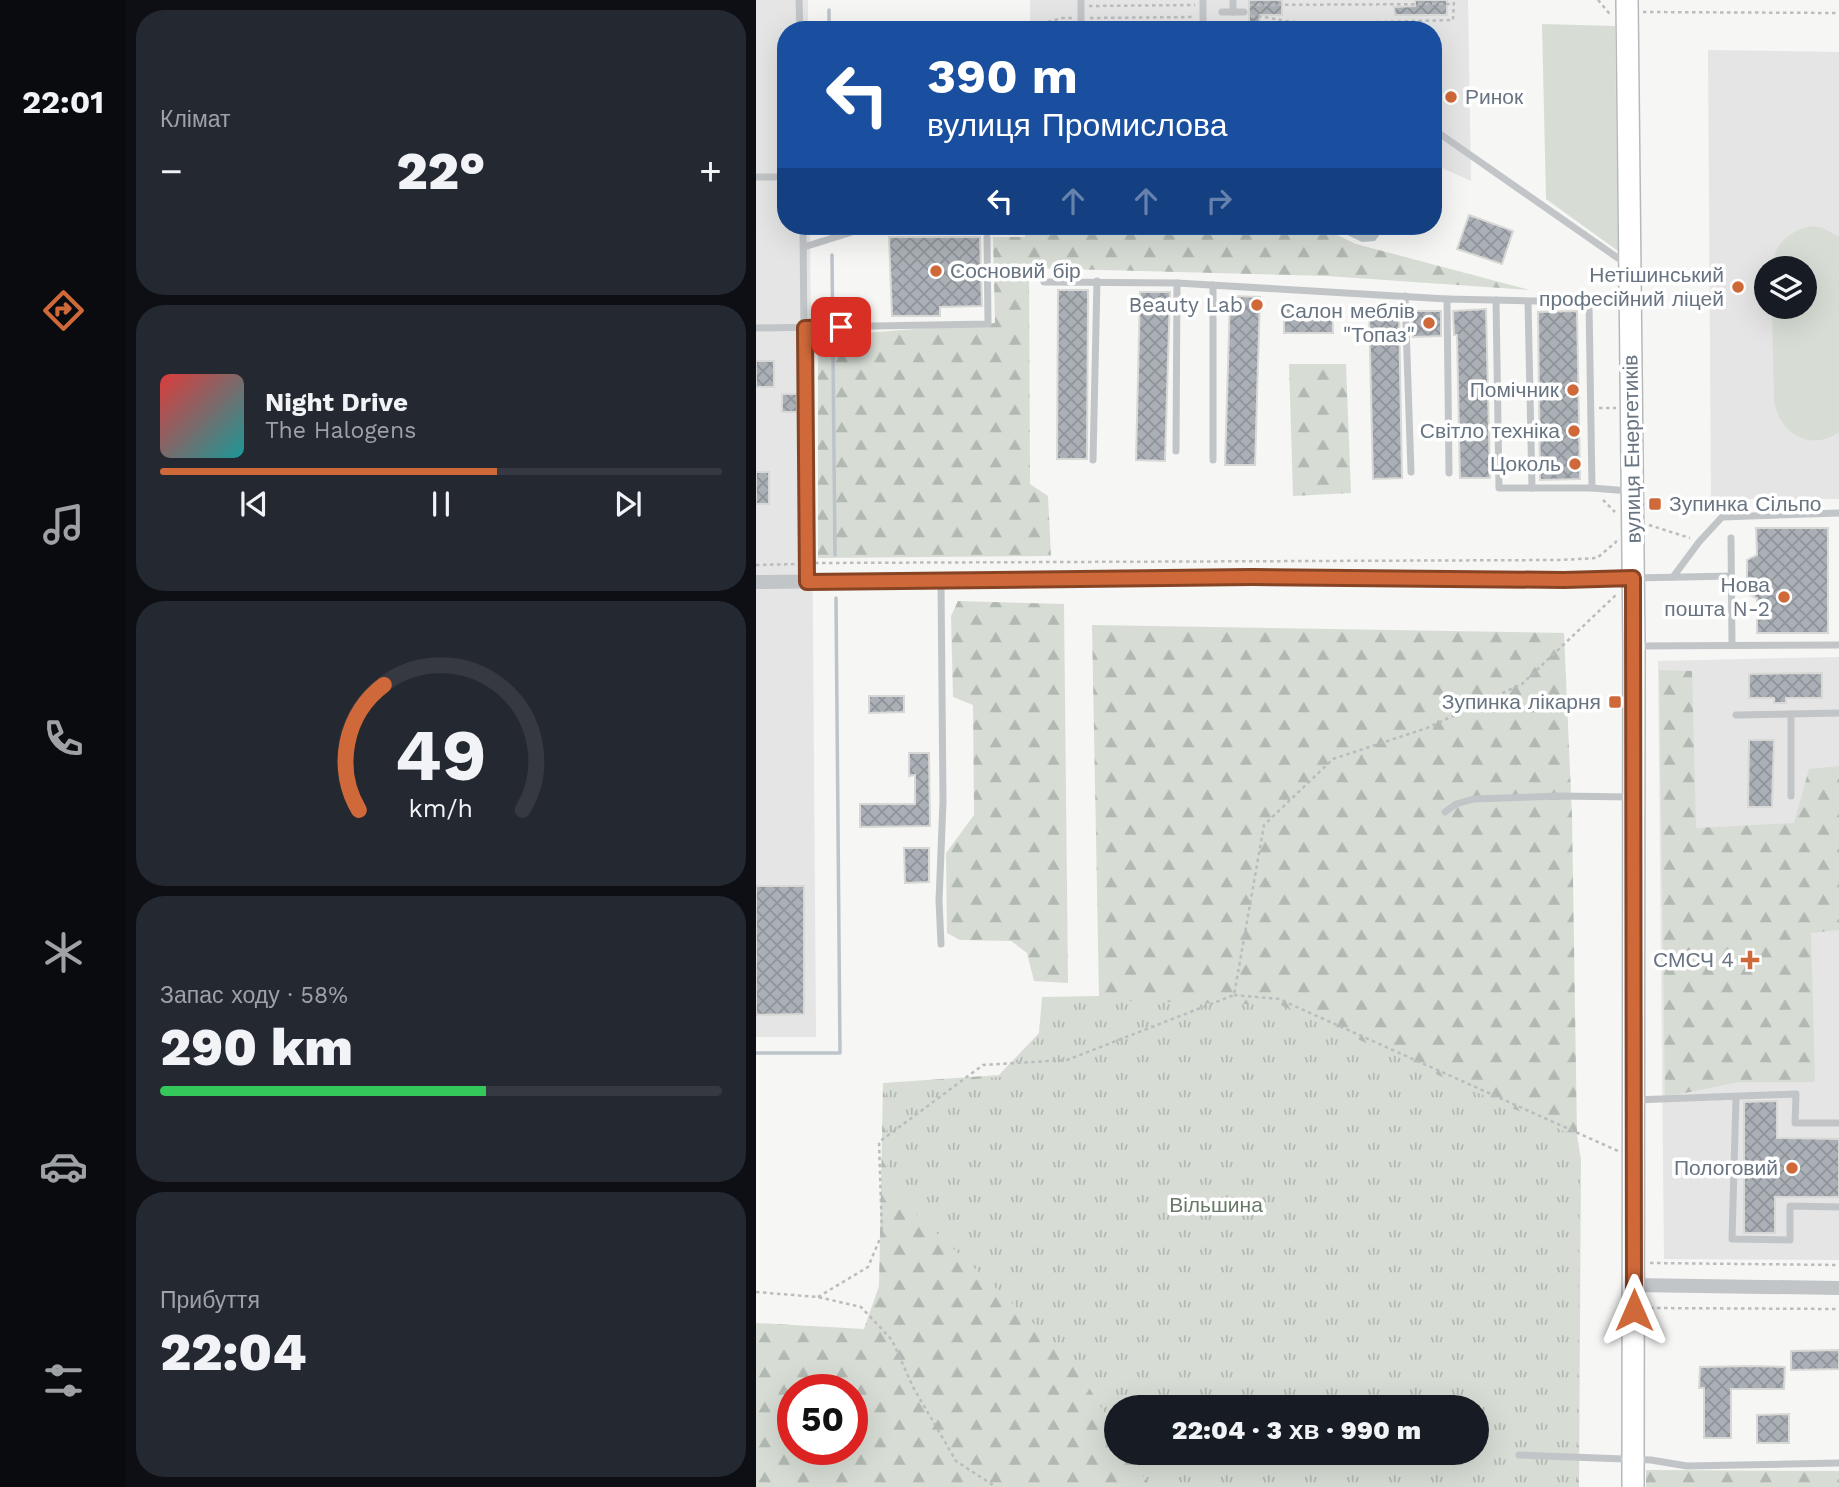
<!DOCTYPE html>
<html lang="uk">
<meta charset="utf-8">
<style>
body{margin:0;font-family:"Work Sans",sans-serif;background:#242831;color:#f1f3f6;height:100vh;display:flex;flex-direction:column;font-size:26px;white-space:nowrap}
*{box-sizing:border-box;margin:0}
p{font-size:23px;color:#9ea1a6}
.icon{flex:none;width:38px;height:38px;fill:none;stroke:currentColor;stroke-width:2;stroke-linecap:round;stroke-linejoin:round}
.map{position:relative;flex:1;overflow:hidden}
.details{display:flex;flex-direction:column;gap:10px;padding:10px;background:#0d0f14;width:630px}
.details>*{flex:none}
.guide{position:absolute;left:21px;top:21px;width:665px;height:214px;border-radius:28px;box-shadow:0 7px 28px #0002;background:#1a4fa0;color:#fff;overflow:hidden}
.fabs{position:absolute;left:998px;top:256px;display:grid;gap:14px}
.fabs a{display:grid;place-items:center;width:63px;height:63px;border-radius:50%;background:#171b24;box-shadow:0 7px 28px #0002;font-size:35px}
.speed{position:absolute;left:21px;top:1374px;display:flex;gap:14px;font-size:35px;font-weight:700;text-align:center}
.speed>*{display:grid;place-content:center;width:91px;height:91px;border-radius:50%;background:#171b24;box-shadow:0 7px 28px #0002;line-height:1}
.speed .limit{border:10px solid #d22;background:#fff;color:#111}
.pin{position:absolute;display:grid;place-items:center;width:60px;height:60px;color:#fff;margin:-30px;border-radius:14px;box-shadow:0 4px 10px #0006}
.me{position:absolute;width:77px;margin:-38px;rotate:0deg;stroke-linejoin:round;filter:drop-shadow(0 0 5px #0008)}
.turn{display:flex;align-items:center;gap:24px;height:147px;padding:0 35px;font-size:32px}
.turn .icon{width:91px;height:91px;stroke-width:2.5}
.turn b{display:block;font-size:49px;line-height:60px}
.lanes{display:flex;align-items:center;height:66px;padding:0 35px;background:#0003;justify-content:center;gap:35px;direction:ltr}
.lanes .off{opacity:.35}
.big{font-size:52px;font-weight:800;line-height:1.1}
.details .widget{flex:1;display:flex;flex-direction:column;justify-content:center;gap:10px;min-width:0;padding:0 24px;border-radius:28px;background:#242831}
.details .dial{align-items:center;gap:0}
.dial svg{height:182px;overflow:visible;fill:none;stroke:#363941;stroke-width:7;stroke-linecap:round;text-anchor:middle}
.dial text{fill:#f1f3f6;stroke:none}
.song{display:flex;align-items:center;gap:21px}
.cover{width:84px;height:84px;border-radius:10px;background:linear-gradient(135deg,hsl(0 70% 55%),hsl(180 70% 35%))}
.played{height:7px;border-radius:4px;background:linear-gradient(90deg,#d06939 60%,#363941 60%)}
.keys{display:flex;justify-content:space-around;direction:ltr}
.heat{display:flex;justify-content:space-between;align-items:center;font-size:38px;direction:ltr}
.charge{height:10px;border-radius:5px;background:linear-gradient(90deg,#34c759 58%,#363941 0)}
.trip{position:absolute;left:348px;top:1395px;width:385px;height:70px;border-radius:35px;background:#171b24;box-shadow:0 7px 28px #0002;font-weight:800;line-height:70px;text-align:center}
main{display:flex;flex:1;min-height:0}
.dock{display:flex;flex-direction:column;width:126px;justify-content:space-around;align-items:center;background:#090b0e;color:#9ea1a6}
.dock .icon{width:49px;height:49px}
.dock .selected{color:#d06939}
.dock b{font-size:32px;color:#f1f3f6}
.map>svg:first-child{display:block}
.built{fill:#e4e5e4;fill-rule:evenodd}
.grass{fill:#d7ddd5}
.forest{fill:url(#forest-firs);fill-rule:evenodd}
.park{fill:url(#park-tufts)}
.water{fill:#bcc4c9}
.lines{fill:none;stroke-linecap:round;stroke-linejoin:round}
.stream{stroke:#bcc4c9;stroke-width:3.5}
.building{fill:url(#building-cross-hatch);stroke:#d8d8d6;stroke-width:2}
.secondary-casing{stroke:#b5b9bd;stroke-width:24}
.path{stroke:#babcbe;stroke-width:2.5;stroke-dasharray:3.5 3.5;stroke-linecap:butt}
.lane{stroke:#c2c5c8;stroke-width:7}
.street{stroke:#c2c5c8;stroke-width:14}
.secondary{stroke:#fff;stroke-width:21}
.route-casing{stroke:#874425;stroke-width:18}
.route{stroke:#d06939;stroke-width:12}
.poi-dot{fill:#d06939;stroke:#fff;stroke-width:2.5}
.labels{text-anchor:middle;stroke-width:7;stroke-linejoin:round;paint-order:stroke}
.poi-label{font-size:21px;fill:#687481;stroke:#fff;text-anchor:end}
.street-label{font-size:21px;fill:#687481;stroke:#fff}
.park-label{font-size:21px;fill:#697967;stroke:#fff}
</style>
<main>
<nav class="dock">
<b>22:01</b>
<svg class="icon selected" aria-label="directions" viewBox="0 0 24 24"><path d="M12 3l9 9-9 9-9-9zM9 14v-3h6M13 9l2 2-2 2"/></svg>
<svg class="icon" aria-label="music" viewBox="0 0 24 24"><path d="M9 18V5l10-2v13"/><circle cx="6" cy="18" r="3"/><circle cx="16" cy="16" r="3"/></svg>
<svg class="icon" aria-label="phone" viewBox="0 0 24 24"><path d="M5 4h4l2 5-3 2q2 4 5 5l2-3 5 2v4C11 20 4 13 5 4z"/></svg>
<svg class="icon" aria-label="climate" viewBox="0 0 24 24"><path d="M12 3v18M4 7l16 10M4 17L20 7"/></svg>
<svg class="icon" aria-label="car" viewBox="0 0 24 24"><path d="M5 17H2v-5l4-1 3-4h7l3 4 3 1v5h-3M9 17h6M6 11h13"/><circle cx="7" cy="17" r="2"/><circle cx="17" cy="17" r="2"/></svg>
<svg class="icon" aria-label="filters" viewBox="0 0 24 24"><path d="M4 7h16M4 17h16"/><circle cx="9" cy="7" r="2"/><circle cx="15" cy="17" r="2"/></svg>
</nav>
<section class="details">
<div class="widget"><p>Клімат</p>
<div class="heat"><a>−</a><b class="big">22°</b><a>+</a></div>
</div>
<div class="widget">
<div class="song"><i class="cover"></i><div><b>Night Drive</b><p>The Halogens</p></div></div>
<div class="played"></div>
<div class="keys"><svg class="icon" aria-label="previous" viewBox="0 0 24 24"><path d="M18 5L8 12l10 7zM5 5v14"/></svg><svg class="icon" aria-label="pause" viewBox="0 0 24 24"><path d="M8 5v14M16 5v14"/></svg><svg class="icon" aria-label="next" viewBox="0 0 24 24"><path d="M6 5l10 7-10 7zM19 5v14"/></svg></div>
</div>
<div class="widget dial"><svg viewBox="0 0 100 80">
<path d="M14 69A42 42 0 1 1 86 69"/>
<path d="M14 69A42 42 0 0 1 25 14" stroke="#d06939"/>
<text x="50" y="56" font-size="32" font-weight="700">49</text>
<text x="50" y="72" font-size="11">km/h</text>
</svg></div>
<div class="widget"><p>Запас ходу · 58%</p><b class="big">290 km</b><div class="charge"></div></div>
<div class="widget"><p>Прибуття</p><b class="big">22:04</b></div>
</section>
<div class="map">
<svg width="1083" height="1487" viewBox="0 0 1083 1487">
<defs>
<pattern id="forest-firs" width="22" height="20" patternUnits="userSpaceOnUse" patternTransform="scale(1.75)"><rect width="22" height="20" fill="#d7ddd5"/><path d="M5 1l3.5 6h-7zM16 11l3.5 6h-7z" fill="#b2b8b2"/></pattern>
<pattern id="park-tufts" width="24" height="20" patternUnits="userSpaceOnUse" patternTransform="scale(1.75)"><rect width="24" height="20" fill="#d7ddd5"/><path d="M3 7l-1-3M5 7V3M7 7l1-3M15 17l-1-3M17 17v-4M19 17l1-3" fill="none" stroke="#b2b8b2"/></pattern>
<pattern id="building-cross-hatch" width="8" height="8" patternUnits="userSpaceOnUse" patternTransform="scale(1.75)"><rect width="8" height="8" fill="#aab0b5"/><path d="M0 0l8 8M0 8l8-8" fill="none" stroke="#8e9499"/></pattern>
</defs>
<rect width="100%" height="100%" fill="#f6f6f4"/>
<g class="built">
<polygon points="0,0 52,0 52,30 30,30 30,226 54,226 60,1037 0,1037"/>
<polygon points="274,0 712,0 715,181 677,164 677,30 295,30 294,27 274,25"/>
<path d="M952,50L1083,52V499H955ZM1010,268H1048V306H1010Z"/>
<polygon points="1083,657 1083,1260 908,1259 902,661"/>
</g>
<g class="grass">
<polygon points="786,24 859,26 862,251 790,199"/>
<path d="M1057,226L1067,228L1083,237V432C1054,453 1022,432 1018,400L1016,306H1048V268L1016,267C1019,243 1033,230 1057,226Z"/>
</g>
<g class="forest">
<polygon points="269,226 562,226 600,244 774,290 571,276 273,268 274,484 292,496 295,556 62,558 62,338 81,335 239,323 237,237 269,237"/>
<polygon points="533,364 590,364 595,493 537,496"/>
<polygon points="202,601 308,604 312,983 278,981 271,953 255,941 204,940 191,933 190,853 218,815 217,705 197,697 195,616"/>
<path d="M336,625L808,633L816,816L821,1135L825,1160L823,1487H0V1323L108,1329L123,1286L127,1083L243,1075L283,1033L286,997L343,996ZM37,1390H96V1449H37ZM360,1407H721V1452H360Z"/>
<polygon points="903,670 936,671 940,828 1038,823 1053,769 1083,766 1083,930 1055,933 1059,1082 983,1082 909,1097"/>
<polygon points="890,1470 1083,1471 1083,1487 890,1487"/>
</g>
<polygon class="park" points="288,999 525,1005 819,1136 824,1160 820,1487 394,1487 373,1453 721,1452 721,1407 360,1407 360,1432 315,1358 132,1188 130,1086 245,1077 285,1033"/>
<polygon class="water" points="573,226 630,226 619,241 606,242"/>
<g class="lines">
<g class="stream">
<polyline points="73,10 73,30"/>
<polyline points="76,255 79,555"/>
<polyline points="0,1053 84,1053 80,598"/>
</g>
</g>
<g class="building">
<polygon points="493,0 526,0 526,15 504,15 503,30 493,30"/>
<polygon points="659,0 691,0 691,15 639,15 638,7 659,6"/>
<polygon points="713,215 757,231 746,264 701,249"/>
<polygon points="133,237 224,237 226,306 184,307 184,316 136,316"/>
<polygon points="302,290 332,290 331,459 301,459"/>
<polygon points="384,292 414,292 409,461 380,460"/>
<polygon points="474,296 504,297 499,465 469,465"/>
<polygon points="528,307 576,308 577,333 528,333"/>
<polygon points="730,309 734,478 704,478 701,335 698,335 697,311"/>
<polygon points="613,310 643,311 646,478 617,479"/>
<polygon points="656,311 685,311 685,336 657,337"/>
<polygon points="821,311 824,479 784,480 782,312"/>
<rect x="0" y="361" width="18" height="26"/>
<rect x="26" y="394" width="15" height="18"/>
<rect x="0" y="472" width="13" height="32"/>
<polygon points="1000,528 1072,528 1072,633 1001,633 1001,598 991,594 991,560 1001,555"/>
<polygon points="1066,673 1066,698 1030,698 1030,703 1018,703 1018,698 993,698 993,674"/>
<polygon points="113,696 148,696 148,712 113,713"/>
<polygon points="993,740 1018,740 1016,807 992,807"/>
<polygon points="153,753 173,753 174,826 104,827 104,804 159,804 159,775 153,776"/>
<polygon points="148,848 173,848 173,882 149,883"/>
<polygon points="0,886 48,886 48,1014 0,1015"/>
<polygon points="1021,1101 1021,1138 1083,1139 1083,1197 1019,1197 1019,1233 988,1233 988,1102"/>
<polygon points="1083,1350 1083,1369 1035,1370 1035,1351"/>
<polygon points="995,1366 1029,1367 1028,1389 975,1389 975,1438 948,1438 948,1388 943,1388 944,1367"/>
<polygon points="1033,1414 1033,1443 1001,1443 1001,1415"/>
</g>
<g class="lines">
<g class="secondary-casing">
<polyline id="secondary" points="871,0 878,646 877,1487"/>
</g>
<g class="path">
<polyline points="842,0 853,13 856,12"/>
<polyline points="494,5 698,4"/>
<polyline points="333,6 439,5"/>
<polyline points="887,12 1083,13"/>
<path d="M495,16C512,16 526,22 543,22C595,24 646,21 697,20L698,0"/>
<polyline points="334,18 439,17"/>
<polyline points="264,30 264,23 288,23 306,18 317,18"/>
<polyline points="843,408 860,408"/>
<polyline points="847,500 859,512"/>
<polyline points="893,525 934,538"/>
<polyline points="59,563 804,560 841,558 860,542 860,540"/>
<polyline points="0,565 42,564"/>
<polyline points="478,995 523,999 862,1151"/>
<polyline points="894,1263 1083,1265"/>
<polyline points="0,1292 62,1297 105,1307 136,1340 157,1387 200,1461 240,1487"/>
<polyline points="62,1297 112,1267 126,1234 123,1142 227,1065 311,1060 478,995 508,825 577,759 671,728 766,684 862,593"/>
<polyline points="894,1308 1083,1309"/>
</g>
<g class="lane">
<polyline points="43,0 44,30"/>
<polyline points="447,0 447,30"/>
<polyline points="477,0 477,12 488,12"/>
<polyline points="466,12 477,12"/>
<polyline points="325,30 325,0"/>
<polyline points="677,129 869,263"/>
<polyline points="0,177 30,177"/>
<polyline points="47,226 50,581"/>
<polyline points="48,247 93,233 108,226"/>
<polyline points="288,282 421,283 691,299"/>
<polyline points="457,285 457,460"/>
<polyline points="649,296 655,472"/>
<polyline points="740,300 743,488 836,488 873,491"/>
<polyline points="772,302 776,488"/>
<polyline points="833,303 836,488"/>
<polyline points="0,328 232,324 231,238"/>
<polyline points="420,451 421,283"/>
<polyline points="337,460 341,281"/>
<polyline points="693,473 691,299 874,303"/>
<polyline points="975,538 976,645"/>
<polyline points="917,577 943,542 966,517 1083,513"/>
<polyline points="878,578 976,576"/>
<polyline points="185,582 187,802 183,901 185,944"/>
<polyline points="879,646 1083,645"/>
<polyline points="1035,714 1035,796"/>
<polyline points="980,715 1083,713"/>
<polyline points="689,812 700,804 718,799 802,796 877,797"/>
<polyline points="980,1097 976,1239 1034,1240 1034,1206 1083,1207"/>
<polyline points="878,1100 1040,1094 1039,1123 1083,1123"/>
<polyline points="763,1455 895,1460 931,1466 1083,1463"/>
</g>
<g class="street">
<polyline points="0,582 496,577 808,580 877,578"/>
<polyline points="878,1285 1083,1288"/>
</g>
<use href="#secondary" class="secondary"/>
</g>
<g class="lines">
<g class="route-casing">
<polyline id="route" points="85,327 49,328 51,582 496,577 808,580 877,578 878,1310"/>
</g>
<use href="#route" class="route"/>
</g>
<g class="poi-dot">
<circle cx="695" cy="97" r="7"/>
<circle cx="180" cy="271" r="7"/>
<circle cx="982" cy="287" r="7"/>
<circle cx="501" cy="305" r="7"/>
<circle cx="673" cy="323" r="7"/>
<circle cx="817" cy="390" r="7"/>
<circle cx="818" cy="431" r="7"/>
<circle cx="819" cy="464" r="7"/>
<rect x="892" y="497" width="14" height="14" rx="3.5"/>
<circle cx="1028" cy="597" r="7"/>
<rect x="852" y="695" width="14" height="14" rx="3.5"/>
<path d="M990.5 949.5h7v7h7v7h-7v7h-7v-7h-7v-7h7z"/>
<circle cx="1036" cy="1168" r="7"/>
</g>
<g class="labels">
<g class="poi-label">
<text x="709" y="104" text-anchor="start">Ринок</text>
<text x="194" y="278" text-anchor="start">Сосновий бір</text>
<text x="968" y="282">Нетішинський<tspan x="968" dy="24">професійний ліцей</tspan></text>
<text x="487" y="312">Beauty Lab</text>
<text x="659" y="318">Салон меблів<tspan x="659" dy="24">"Топаз"</tspan></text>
<text x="803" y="397">Помічник</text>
<text x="804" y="438">Світло техніка</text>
<text x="805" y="471">Цоколь</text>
<text x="913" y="511" text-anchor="start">Зупинка Сільпо</text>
<text x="1014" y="592">Нова<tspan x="1014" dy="24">пошта N-2</tspan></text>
<text x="845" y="709">Зупинка лікарня</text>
<text x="978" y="967">СМСЧ 4</text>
<text x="1022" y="1175">Пологовий</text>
</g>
<g class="street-label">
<text transform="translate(876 449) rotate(-91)" y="7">вулиця Енергетиків</text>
</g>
<g class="park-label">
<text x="460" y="1212">Вільшина</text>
</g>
</g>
</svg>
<div class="fabs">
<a><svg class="icon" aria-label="layers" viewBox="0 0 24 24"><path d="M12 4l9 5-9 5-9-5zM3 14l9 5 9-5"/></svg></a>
</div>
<div class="speed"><div class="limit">50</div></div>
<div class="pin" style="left:85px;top:327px;background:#d93025"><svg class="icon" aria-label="arrive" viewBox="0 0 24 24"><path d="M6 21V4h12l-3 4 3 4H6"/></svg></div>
<svg class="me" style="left:878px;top:1310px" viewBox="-20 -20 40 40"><path d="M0-17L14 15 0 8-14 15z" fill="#d06939" stroke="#fff" stroke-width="4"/></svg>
<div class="trip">22:04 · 3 хв · 990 m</div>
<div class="guide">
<div class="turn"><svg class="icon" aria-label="left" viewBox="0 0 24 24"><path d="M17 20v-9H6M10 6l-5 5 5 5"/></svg><div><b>390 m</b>вулиця Промислова</div></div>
<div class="lanes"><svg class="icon" aria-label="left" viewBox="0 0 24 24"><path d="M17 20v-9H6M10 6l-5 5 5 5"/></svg><svg class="icon off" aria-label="ahead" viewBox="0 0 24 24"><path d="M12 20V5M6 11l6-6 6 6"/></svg><svg class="icon off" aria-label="ahead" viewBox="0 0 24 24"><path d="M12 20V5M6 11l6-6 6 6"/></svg><svg class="icon off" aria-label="right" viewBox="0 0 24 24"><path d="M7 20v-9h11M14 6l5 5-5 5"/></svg></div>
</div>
</div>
</main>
